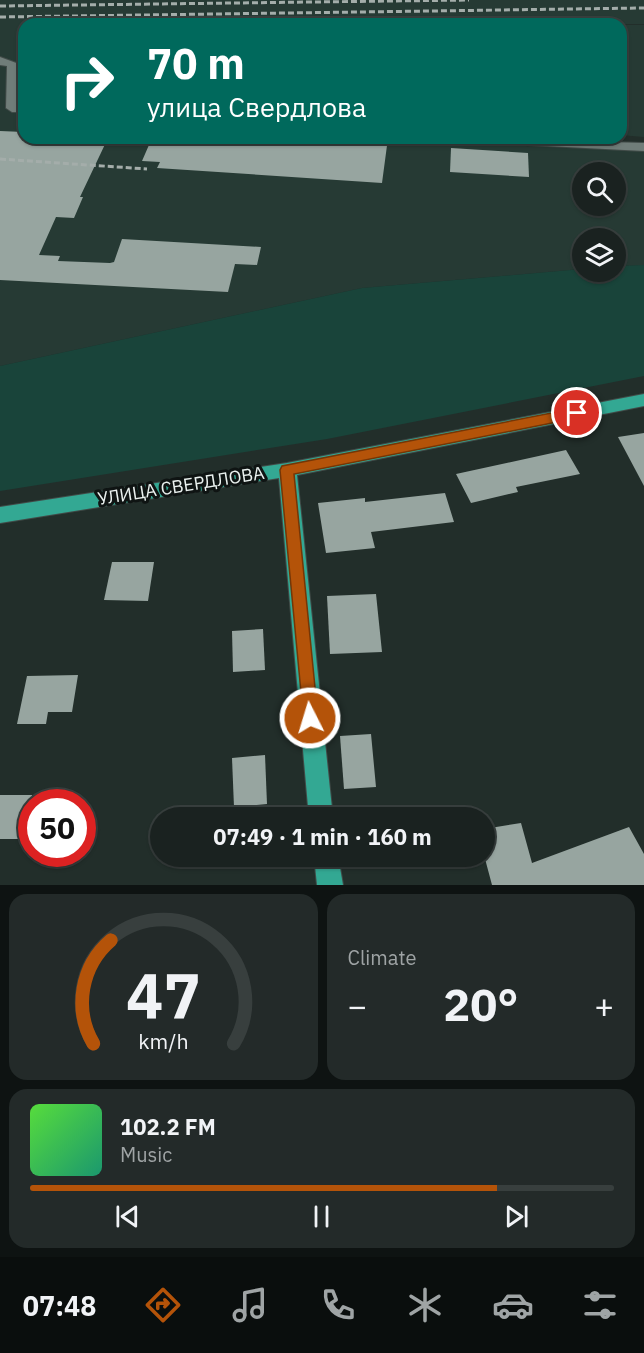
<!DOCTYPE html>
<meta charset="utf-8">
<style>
body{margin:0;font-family:"IBM Plex Sans",sans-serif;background:#232a29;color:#f1f3f6;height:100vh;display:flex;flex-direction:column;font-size:22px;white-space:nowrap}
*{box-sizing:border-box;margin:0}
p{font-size:20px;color:#9fa4a5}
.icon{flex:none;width:33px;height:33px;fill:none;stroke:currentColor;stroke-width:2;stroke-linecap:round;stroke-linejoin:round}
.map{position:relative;height:885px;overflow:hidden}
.sheet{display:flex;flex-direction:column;gap:9px;padding:9px;background:#0e1312;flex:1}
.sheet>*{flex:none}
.guide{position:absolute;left:18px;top:18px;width:609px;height:126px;border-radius:18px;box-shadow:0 2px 4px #0004,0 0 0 2px #383f3e;background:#00695c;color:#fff;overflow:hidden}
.fabs{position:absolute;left:572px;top:162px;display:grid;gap:12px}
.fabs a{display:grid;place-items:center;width:54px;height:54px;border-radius:50%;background:#1a2220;box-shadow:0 2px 4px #0004,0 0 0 2px #383f3e;font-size:30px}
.speed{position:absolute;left:18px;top:789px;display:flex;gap:12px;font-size:30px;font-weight:700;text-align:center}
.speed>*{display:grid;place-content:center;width:78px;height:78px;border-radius:50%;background:#1a2220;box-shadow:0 2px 4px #0004,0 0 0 2px #383f3e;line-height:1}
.speed .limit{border:9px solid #d22;background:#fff;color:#111}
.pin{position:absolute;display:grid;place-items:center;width:51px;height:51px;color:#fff;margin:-26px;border:3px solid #fff;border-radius:50%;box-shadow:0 2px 6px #0007}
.me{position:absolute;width:66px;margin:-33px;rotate:355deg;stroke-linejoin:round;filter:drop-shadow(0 0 4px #0008)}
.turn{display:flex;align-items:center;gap:21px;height:126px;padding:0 30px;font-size:27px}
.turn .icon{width:78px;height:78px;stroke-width:2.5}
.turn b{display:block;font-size:42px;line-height:51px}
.big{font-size:45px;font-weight:800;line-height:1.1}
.sheet .card{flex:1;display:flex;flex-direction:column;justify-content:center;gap:9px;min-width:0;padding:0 21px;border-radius:18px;background:#232a29}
.sheet .dial{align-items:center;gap:0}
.dial svg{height:156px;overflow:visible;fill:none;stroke:#383f3e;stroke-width:7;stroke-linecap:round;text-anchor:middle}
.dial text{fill:#f1f3f6;stroke:none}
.song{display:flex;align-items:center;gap:18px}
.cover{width:72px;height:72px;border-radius:9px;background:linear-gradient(135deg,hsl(110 70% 55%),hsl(160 70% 35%))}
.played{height:6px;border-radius:3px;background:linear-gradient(90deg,#b45309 80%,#383f3e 80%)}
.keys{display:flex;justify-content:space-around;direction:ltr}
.heat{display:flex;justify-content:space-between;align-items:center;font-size:33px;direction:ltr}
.sheet .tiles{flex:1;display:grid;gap:9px;grid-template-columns:1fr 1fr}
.card:last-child{grid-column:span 2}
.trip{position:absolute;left:150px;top:807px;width:345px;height:60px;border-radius:30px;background:#1a2220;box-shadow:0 2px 4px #0004,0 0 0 2px #383f3e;font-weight:800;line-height:60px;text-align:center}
.tabs{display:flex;height:96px;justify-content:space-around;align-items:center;background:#0a0e0d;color:#9fa4a5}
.tabs .icon{width:42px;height:42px}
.tabs .current{color:#b45309}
.tabs b{font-size:27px;color:#f1f3f6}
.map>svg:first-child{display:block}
.built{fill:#263a34;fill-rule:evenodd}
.green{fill:#19443a}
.building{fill:#97a5a0}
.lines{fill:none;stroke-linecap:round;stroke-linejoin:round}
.minor-casing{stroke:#414b48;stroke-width:2}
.major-casing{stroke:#414b48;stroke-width:2}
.minor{fill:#707d79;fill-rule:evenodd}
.major{fill:#33a893;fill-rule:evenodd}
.rail{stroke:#a4adaa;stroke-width:3;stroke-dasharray:6 3;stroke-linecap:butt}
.route{fill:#b45309;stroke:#753606;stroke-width:1.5}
.labels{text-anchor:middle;stroke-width:6;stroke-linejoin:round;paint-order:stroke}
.street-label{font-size:18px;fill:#eaf1ef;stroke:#0f1413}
</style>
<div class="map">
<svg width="644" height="885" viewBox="0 0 644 885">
<rect width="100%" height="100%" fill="#222e2a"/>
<g class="built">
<path d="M0,0H644V24H24V138H447L477,144L644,151V265L615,266V238H582V269L362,288L0,366ZM582,172H615V206H582Z"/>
<polygon points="621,25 644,25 644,137 621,135"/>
</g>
<polygon class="green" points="644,265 644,376 327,439 0,491 0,366 362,288 582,269 582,272 615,272 615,266"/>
<g class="building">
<polygon points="0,131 24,132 24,138 108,138 80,197 83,197 74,218 56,217 39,255 60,256 58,261 110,263 114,262 122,239 261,247 257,265 235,264 228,292 0,280"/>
<polygon points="152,138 388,138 382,183 157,168 160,162 142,161"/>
<polygon points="451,148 528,153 529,177 450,172"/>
<polygon points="644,433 644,486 618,437"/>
<polygon points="566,450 580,474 516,487 518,492 471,503 456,474"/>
<polygon points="445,493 454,522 371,532 375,548 326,553 318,503 365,498 365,502"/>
<polygon points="112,562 154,562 148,601 104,600"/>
<polygon points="376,594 382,652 330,654 327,596"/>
<polygon points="263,629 265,670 233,672 232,631"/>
<polygon points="78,675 72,712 48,712 46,724 17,724 27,676"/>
<polygon points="371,734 376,787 344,789 340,736"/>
<polygon points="265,755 267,804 234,807 232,758"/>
<rect x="0" y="795" width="32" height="44"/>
<polygon points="521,823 532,863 629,827 644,854 644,885 492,885 484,855 484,829"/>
</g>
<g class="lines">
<g class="minor-casing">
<g id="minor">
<polygon points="0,57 19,64 18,104 24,104 24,112 12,112 6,108 7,66 0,65"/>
<polygon points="461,138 644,143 644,151 468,142"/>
</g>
</g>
<g class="major-casing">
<g id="major">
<polygon points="644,394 644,406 297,475 333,818 309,818 279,478 0,523 0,507 287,463"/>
<polygon points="314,856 338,856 343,885 317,885"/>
</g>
</g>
<use href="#minor" class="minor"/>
<use href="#major" class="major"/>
<g class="rail">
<polyline points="0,6 469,0"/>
<polyline points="0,17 644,8"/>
<polyline points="0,159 147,169"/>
</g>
</g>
<polygon class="route" points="577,408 584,413 582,417 294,474 318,718 316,724 310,726 304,724 280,470 282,466"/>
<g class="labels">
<g class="street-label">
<text transform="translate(181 486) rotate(-9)" y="6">УЛИЦА СВЕРДЛОВА</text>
</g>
</g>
</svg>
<div class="fabs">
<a><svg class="icon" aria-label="search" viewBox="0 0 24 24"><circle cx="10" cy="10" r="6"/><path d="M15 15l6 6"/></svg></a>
<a><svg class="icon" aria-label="layers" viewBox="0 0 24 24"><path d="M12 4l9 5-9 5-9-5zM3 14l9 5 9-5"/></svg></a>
</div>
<div class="speed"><div class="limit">50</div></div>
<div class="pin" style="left:577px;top:413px;background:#d93025"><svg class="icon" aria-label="arrive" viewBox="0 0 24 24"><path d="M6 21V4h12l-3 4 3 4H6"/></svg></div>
<svg class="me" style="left:310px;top:718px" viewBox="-20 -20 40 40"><circle r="17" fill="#b45309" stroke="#fff" stroke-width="3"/><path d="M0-11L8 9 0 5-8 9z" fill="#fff"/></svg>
<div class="trip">07:49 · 1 min · 160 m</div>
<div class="guide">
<div class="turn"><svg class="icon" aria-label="right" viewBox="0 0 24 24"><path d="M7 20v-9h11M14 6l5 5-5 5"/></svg><div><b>70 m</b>улица Свердлова</div></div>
</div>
</div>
<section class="sheet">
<div class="tiles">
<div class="card dial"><svg viewBox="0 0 100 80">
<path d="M14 69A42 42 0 1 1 86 69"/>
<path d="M14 69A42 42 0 0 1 23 16" stroke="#b45309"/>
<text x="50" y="56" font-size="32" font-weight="700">47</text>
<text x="50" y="72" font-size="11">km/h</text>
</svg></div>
<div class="card"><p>Climate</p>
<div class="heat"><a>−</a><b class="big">20°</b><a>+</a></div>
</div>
<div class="card">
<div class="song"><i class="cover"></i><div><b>102.2 FM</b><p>Music</p></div></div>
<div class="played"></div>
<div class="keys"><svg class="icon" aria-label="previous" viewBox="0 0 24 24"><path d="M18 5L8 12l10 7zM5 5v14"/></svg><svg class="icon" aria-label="pause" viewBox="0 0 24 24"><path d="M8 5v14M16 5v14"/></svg><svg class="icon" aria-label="next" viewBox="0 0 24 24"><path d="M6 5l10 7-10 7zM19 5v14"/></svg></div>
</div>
</div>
</section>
<nav class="tabs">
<b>07:48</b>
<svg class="icon current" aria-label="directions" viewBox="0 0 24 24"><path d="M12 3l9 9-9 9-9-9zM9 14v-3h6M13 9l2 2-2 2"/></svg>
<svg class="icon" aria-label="music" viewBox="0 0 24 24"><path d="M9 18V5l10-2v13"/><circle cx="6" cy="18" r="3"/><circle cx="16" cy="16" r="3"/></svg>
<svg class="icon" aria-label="phone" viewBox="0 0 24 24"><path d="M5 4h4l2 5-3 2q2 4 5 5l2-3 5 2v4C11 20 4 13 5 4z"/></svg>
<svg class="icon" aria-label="climate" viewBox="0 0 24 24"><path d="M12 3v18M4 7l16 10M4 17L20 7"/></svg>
<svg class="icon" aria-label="car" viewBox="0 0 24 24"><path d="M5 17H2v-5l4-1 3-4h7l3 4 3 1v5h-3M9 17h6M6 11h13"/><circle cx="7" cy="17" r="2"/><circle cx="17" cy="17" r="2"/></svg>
<svg class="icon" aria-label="filters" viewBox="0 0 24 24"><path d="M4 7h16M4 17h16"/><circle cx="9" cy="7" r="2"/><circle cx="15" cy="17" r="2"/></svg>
</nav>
